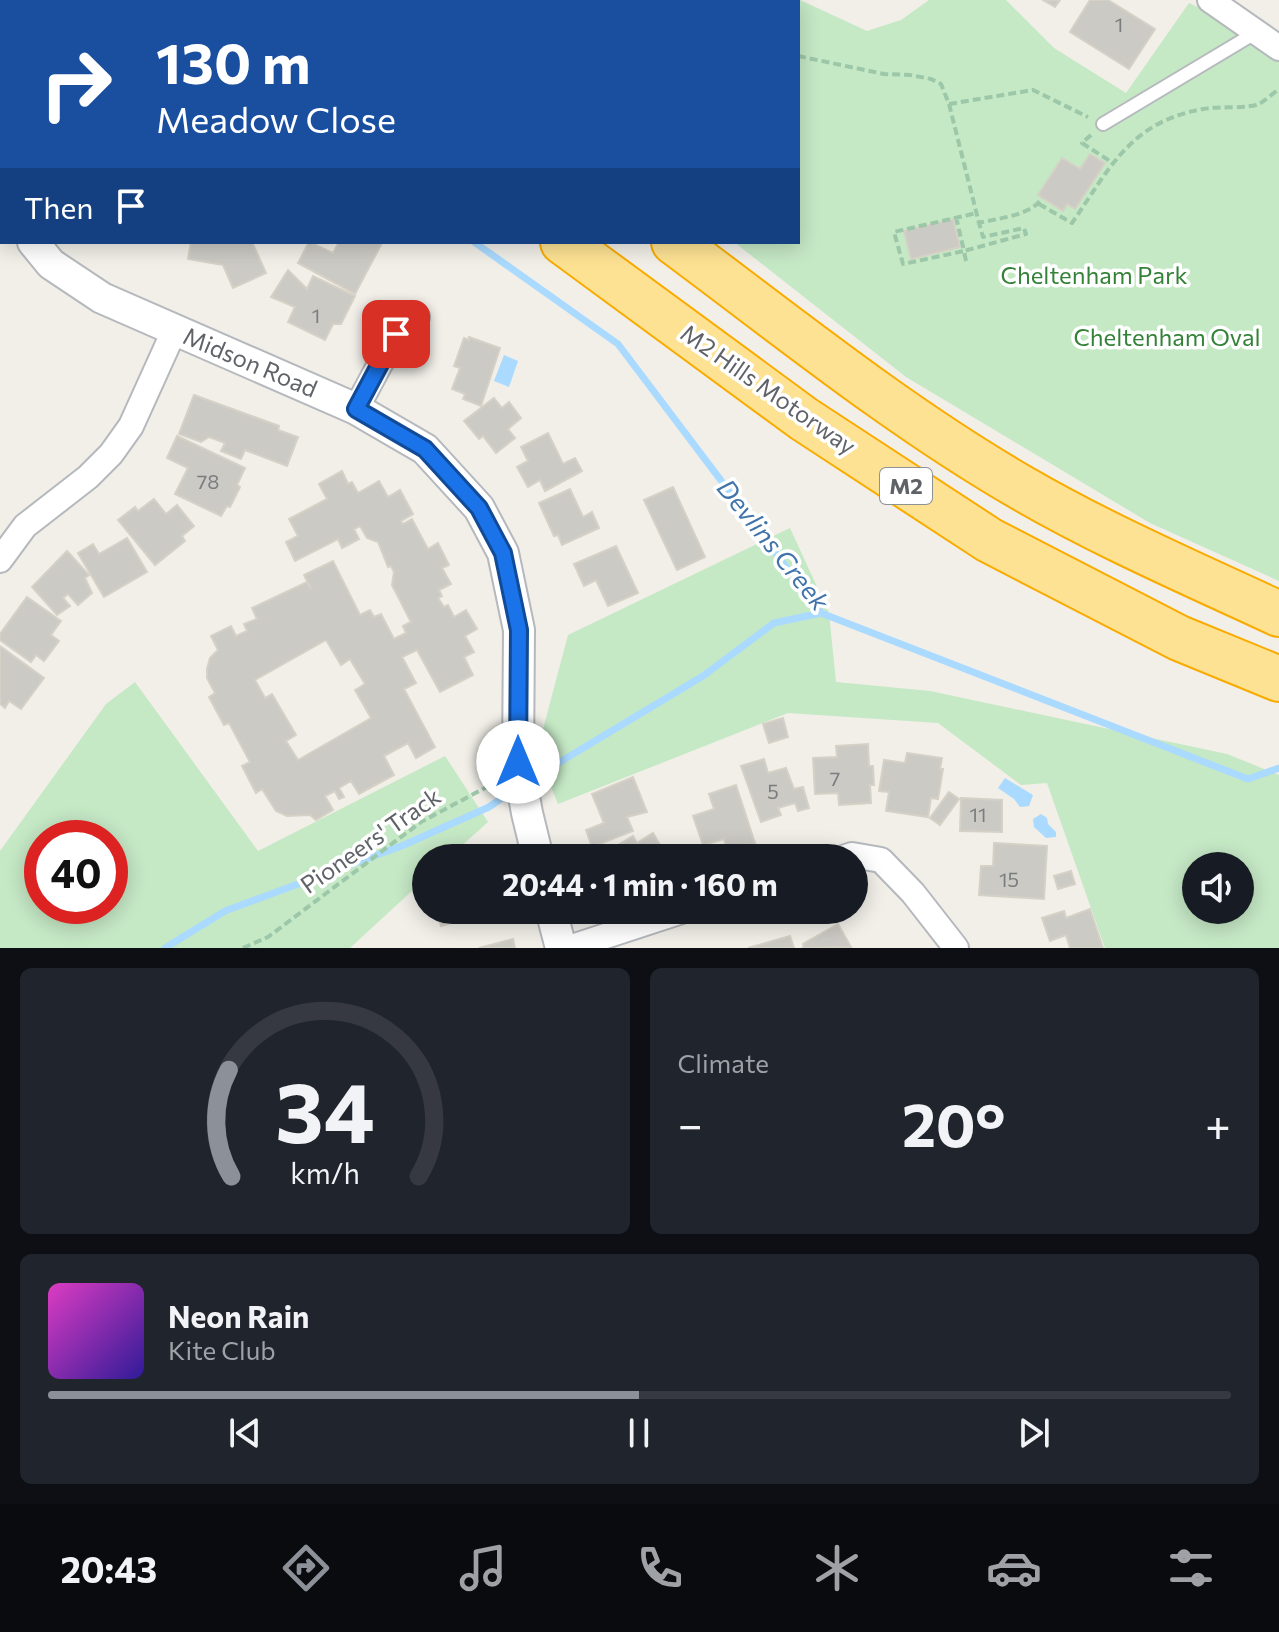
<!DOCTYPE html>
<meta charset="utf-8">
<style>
body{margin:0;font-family:Commissioner,sans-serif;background:#20242c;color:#f1f3f6;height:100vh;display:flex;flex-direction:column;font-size:30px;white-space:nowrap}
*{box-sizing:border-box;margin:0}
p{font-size:26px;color:#9ea1a6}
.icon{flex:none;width:44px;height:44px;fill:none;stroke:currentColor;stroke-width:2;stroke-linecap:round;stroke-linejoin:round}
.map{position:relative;height:948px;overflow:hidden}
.details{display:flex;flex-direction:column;gap:20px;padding:20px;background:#0d0f14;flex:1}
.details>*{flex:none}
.banner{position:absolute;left:0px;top:0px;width:800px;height:244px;box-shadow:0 4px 20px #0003;background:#1a4fa0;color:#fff;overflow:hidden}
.buttons{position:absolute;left:1182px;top:852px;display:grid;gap:16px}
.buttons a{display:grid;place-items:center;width:72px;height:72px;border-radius:50%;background:#171b24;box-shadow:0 4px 20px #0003;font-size:40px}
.speed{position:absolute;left:24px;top:820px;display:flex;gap:16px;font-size:40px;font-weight:700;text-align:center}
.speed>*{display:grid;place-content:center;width:104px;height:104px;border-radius:50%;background:#171b24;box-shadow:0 4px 20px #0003;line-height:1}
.speed .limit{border:12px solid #d22;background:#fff;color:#111}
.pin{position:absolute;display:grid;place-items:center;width:68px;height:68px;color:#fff;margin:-34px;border-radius:16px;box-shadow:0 4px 12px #0006}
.me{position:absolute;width:88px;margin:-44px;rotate:0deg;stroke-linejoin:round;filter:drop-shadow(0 0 6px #0008)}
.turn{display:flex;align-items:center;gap:28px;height:168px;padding:0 24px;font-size:36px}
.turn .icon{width:104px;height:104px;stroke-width:2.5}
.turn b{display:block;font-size:56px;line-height:68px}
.then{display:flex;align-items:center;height:76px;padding:0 24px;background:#0003;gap:16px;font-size:30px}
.big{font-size:60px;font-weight:700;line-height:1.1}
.details .tile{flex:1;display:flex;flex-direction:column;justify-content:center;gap:12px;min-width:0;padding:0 28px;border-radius:12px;background:#20242c}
.details .dial{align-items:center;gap:0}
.dial svg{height:208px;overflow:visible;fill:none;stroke:#363941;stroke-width:7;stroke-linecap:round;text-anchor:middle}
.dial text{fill:#f1f3f6;stroke:none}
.song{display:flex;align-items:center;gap:24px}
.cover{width:96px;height:96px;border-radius:12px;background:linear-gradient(135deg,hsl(310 70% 55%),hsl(250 70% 35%))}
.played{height:8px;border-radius:4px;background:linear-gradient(90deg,#8c9099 50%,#363941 50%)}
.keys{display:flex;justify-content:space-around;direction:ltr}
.heat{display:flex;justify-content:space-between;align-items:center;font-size:44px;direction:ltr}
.details .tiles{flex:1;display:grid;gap:20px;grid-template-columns:1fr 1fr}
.tile:last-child{grid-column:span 2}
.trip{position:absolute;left:412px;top:844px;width:456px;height:80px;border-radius:40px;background:#171b24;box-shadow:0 4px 20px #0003;font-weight:700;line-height:80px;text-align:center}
.tabs{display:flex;height:128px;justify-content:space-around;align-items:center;background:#090b0e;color:#9ea1a6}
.tabs .icon{width:56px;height:56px}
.tabs .selected{color:#8c9099}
.tabs b{font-size:36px;color:#f1f3f6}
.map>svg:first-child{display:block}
.green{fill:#c5e8c5;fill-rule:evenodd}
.water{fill:#aadaff}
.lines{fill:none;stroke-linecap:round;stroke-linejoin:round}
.stream{stroke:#aadaff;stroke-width:7}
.building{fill:#cccac5;stroke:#d6d1c6;stroke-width:2;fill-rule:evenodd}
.service-casing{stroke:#b5b8bc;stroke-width:16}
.minor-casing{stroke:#b5b8bc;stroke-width:28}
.tertiary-casing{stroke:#b5b8bc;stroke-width:34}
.motorway-casing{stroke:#f9ab00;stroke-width:48}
.path{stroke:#9cc7a9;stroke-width:4;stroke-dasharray:8 4;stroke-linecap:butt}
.service{stroke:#fff;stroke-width:12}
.minor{stroke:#fff;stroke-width:24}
.tertiary{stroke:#fff;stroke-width:30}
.motorway{stroke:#fde293;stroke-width:44}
.route-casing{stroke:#114b97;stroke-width:20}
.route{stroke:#1a73e8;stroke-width:14}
.labels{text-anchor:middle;stroke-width:7;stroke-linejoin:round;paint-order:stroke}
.number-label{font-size:20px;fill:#7a7d7f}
.shield{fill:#fff;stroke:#8f9295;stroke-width:2}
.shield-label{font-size:22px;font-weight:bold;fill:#5f6368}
.park-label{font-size:24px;fill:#348238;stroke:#fff}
.street-label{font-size:24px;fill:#5f6368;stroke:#fff}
.water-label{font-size:26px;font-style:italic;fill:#4174aa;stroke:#fff}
</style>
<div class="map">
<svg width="1279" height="948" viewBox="0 0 1279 948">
<rect width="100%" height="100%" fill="#f1efe8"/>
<g class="green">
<polygon points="477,0 800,0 867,31 901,20 929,0 1006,0 1054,48 1126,93 1189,3 1255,33 1279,48 1279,581 1150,523 906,377 734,242 798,242 798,2"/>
<path d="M790,528L829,613L836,682L930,691L1227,754L1279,775V948H1105L1047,783L1021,785L938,723L788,713L558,804L537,752L568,635ZM1196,866H1240V910H1196Z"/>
<path d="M135,682L258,851L445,756L488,822L448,858H426V878L350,948H0V851L106,704ZM42,838H110V906H42Z"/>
</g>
<g class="water">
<polygon points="504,355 518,361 509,387 494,381"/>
<polygon points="1005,778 1033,795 1029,806 1020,807 1014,799 998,788"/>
<polygon points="1041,814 1047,818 1048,824 1056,832 1056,837 1046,838 1034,827 1033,819"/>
</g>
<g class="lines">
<g class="stream">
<polyline points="123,0 126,2"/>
<polyline points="474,242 618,344 821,613 1248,779 1279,768"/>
<polyline points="540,774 703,676 774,623 821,613"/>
<polyline points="165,948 225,911 404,845 489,807 505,796"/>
</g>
</g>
<g class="building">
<polygon points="1043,0 1060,0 1055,7"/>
<polygon points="1090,0 1108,0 1155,29 1129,69 1070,32"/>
<polygon points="1090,154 1105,163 1075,209 1067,204 1063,211 1038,195 1062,158 1080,169"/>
<polygon points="953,219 960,247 911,259 904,231"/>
<polygon points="191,242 252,242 266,273 233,288 223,265 188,259"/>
<polygon points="309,242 333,253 339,242 382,243 355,294 298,263"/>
<polygon points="288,270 307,289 313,276 355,296 341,324 333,324 325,340 288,322 295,307 271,297"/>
<polygon points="469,337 500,348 481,406 463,399 465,394 452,389 460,368 454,366 464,338 469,340"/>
<polygon points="194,395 279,426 278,430 298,437 287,466 245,450 241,459 221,451 225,443 209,437 201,442 179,434"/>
<polygon points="494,398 502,408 509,402 521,418 508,429 515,438 496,453 483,436 479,439 464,421"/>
<polygon points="548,433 563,464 575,458 582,471 545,491 540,480 528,487 517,467 528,461 521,447"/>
<polygon points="177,436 245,468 237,485 240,487 230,507 227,506 221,516 175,494 188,468 167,458"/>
<path d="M342,471L348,484L352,482L358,493L379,481L388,497L400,490L413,514L401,521L403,524L412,519L428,549L438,543L449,565L442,568L451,584L439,590L442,596L438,598L444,607L448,605L454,617L466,610L477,629L465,636L474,652L464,657L473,675L440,692L417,650L402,657L416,683L404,689L435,747L416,758L408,743L384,756L394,775L359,794L351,781L339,788L344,797L339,799L335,791L325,796L333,810L316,820L310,815L287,816L276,811L262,789L256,793L242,766L250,762L229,723L224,725L209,697L215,693L207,678V669L210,658L218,650L211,636L231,626L236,636L247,631L244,624L257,619L252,608L307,582L311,589L304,575L333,561L360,615L370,610L374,617L381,614L394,639L406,633L403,626L411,622L392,585L394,572L391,566L388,567L378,542L367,538L360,526L354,529L359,539L342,548L338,539L295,561L286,542L298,536L289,519L327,499L319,484ZM326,640L341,665L350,659L365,684L355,690L371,718L298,760L286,741L296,735L272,694L265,698L255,680Z"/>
<polygon points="673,487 705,557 677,570 644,500"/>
<polygon points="570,489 583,517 592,512 599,528 562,545 558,535 554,536 539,503"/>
<polygon points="154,499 166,514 177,505 194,526 182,536 185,541 155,565 118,520 135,507 138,511"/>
<polygon points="127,538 147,572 104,597 78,553 93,544 99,554"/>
<polygon points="616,546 638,593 608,606 596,580 584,586 574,564"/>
<polygon points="67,551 89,575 85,578 92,593 78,605 68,594 63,598 70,606 57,615 32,587"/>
<polygon points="27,597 61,621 51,635 59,641 44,661 36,655 31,662 0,640 0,634"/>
<polygon points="0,646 44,678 21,709 9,701 5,708 0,704"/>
<polygon points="783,718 788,737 769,743 763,724"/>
<polygon points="868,744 869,766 873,766 874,785 870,785 871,803 839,805 838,793 815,794 813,758 837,757 836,746"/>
<polygon points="907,753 942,758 940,769 943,769 938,799 931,798 928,817 886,811 889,792 879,791 884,760 905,763"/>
<polygon points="764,759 768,773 786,768 794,789 803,787 809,808 798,811 795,803 778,808 781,815 761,822 741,766"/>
<polygon points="633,777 647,812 627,817 633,831 592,847 586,830 604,823 592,794"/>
<polygon points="736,785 755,843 728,852 724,839 703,845 693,816 714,809 709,794"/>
<polygon points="949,792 959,799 940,825 930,818"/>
<polygon points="961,798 1002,800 1002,832 960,831"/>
<polygon points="653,833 668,858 608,858 605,853 633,836 637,843"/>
<polygon points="994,843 1047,846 1044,899 979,895 981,866 993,866"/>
<polygon points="1071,871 1075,884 1058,889 1054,876"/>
<polygon points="1090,909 1103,948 1070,948 1066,935 1050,941 1042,918 1064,911 1066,918"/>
<polygon points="436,910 485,910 486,913 441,926"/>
<polygon points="838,924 851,947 802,948 804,947 803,944"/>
<polygon points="790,936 794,948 748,948"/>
<polygon points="513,939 515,948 479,948"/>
</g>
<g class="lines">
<g class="service-casing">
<polyline id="service" points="1103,124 1255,33"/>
</g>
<g class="minor-casing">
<g id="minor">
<polyline points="1210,0 1279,48"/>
<polyline points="356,409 396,334 417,317"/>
<polyline points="0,560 25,526 88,477 111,454 131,426 174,331"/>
<polyline points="843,858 852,855 881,860 913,893 956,948"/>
<polyline points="569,948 685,910"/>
</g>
</g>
<g class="tertiary-casing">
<g id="tertiary">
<polyline points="50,2 50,0"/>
<polyline points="0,119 2,118"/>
<polyline points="0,185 2,190"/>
<polyline points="33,242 51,264 102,298 356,409 425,449 479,508 503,553 519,630 518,762 527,813 538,858"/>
<polyline points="551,910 561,948"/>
</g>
</g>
<g class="motorway-casing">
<g id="motorway">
<polyline points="231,0 234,2"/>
<polyline points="348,0 351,2"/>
<polyline points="563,242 804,419 989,540 1179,638 1279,679"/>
<path d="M674,242C787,326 899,417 1022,488C1105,536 1193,574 1279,614"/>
</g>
</g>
<g class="path">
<polyline points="639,0 641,2"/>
<polyline points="738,2 739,0"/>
<polyline points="798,56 884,74 910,75 931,79 941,84 949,104 1033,90 1088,117"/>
<path d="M949,104L979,223C998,218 1031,216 1042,198"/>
<polyline points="1091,135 1082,143 1113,163"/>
<path d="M1039,204L1072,223C1110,168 1130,122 1203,109C1218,106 1248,109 1259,104C1266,100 1273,93 1279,89"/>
<polyline points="956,217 964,251 903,264 894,232 977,213"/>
<polyline points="966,261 964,251 1026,234 1024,228 983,237 979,223"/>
<polyline points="243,948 268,937 421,822 498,781"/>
</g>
<use href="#service" class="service"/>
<use href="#minor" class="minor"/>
<use href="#tertiary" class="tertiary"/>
<use href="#motorway" class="motorway"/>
</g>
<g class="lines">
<g class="route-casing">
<polyline id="route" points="396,334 356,409 425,449 479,508 503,553 519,630 518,762"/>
</g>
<use href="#route" class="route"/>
</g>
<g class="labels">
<g class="number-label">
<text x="1119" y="32">1</text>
<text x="316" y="323">1</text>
<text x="208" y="489">78</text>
<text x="835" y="786">7</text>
<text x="773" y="799">5</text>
<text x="978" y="822">11</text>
<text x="1009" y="887">15</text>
</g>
<rect class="shield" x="880" y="468" width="52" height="36" rx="6"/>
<g class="shield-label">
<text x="906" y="494">M2</text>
</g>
<g class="park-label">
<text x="1094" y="284">Cheltenham Park</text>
<text x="1167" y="346">Cheltenham Oval</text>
</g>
<g class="street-label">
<text transform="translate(250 363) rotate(23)" y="8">Midson Road</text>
<text transform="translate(768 390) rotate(35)" y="8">M2 Hills Motorway</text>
<text transform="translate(371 841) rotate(-35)" y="8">Pioneers' Track</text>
</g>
<g class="water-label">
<text transform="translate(773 545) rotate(51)" y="9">Devlins Creek</text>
</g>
</g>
</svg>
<div class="buttons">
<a><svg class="icon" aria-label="sound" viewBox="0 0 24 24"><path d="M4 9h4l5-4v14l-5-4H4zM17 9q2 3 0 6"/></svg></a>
</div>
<div class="speed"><div class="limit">40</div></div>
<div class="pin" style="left:396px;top:334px;background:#d93025"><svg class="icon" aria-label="arrive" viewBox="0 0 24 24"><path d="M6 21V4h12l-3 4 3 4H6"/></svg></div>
<svg class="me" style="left:518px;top:762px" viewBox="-20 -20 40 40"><circle r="19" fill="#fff"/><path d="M0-13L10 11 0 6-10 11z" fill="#1a73e8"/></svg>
<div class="trip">20:44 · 1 min · 160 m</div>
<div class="banner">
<div class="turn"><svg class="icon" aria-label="right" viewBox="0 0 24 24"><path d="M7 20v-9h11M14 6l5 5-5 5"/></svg><div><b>130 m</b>Meadow Close</div></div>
<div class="then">Then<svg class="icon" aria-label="arrive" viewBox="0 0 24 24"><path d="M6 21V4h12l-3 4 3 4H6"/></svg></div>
</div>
</div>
<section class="details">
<div class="tiles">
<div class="tile dial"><svg viewBox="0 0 100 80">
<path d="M14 69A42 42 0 1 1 86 69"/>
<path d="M14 69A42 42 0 0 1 13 28" stroke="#8c9099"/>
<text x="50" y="56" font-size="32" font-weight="700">34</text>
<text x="50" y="72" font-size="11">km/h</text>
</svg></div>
<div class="tile"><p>Climate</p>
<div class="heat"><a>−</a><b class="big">20°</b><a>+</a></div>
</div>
<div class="tile">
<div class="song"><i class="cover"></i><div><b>Neon Rain</b><p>Kite Club</p></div></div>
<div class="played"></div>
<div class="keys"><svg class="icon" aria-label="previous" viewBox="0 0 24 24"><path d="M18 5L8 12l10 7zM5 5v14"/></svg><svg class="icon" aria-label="pause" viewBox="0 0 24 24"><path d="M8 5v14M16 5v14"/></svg><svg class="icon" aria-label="next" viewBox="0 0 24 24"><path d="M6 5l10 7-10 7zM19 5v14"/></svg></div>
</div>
</div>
</section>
<nav class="tabs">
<b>20:43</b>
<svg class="icon selected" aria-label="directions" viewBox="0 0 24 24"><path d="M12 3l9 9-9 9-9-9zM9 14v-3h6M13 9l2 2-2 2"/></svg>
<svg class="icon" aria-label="music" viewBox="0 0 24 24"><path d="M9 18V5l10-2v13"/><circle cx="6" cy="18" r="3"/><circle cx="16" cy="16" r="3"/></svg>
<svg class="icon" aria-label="phone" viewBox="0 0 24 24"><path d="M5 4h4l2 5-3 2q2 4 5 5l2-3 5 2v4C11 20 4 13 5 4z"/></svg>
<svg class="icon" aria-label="climate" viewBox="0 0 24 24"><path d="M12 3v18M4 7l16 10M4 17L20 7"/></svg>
<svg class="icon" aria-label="car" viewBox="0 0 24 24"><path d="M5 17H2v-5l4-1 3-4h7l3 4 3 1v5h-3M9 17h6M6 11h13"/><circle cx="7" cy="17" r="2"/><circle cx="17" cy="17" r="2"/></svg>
<svg class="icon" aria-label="filters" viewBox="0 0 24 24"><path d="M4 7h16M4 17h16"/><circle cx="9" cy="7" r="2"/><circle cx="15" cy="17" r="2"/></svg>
</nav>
